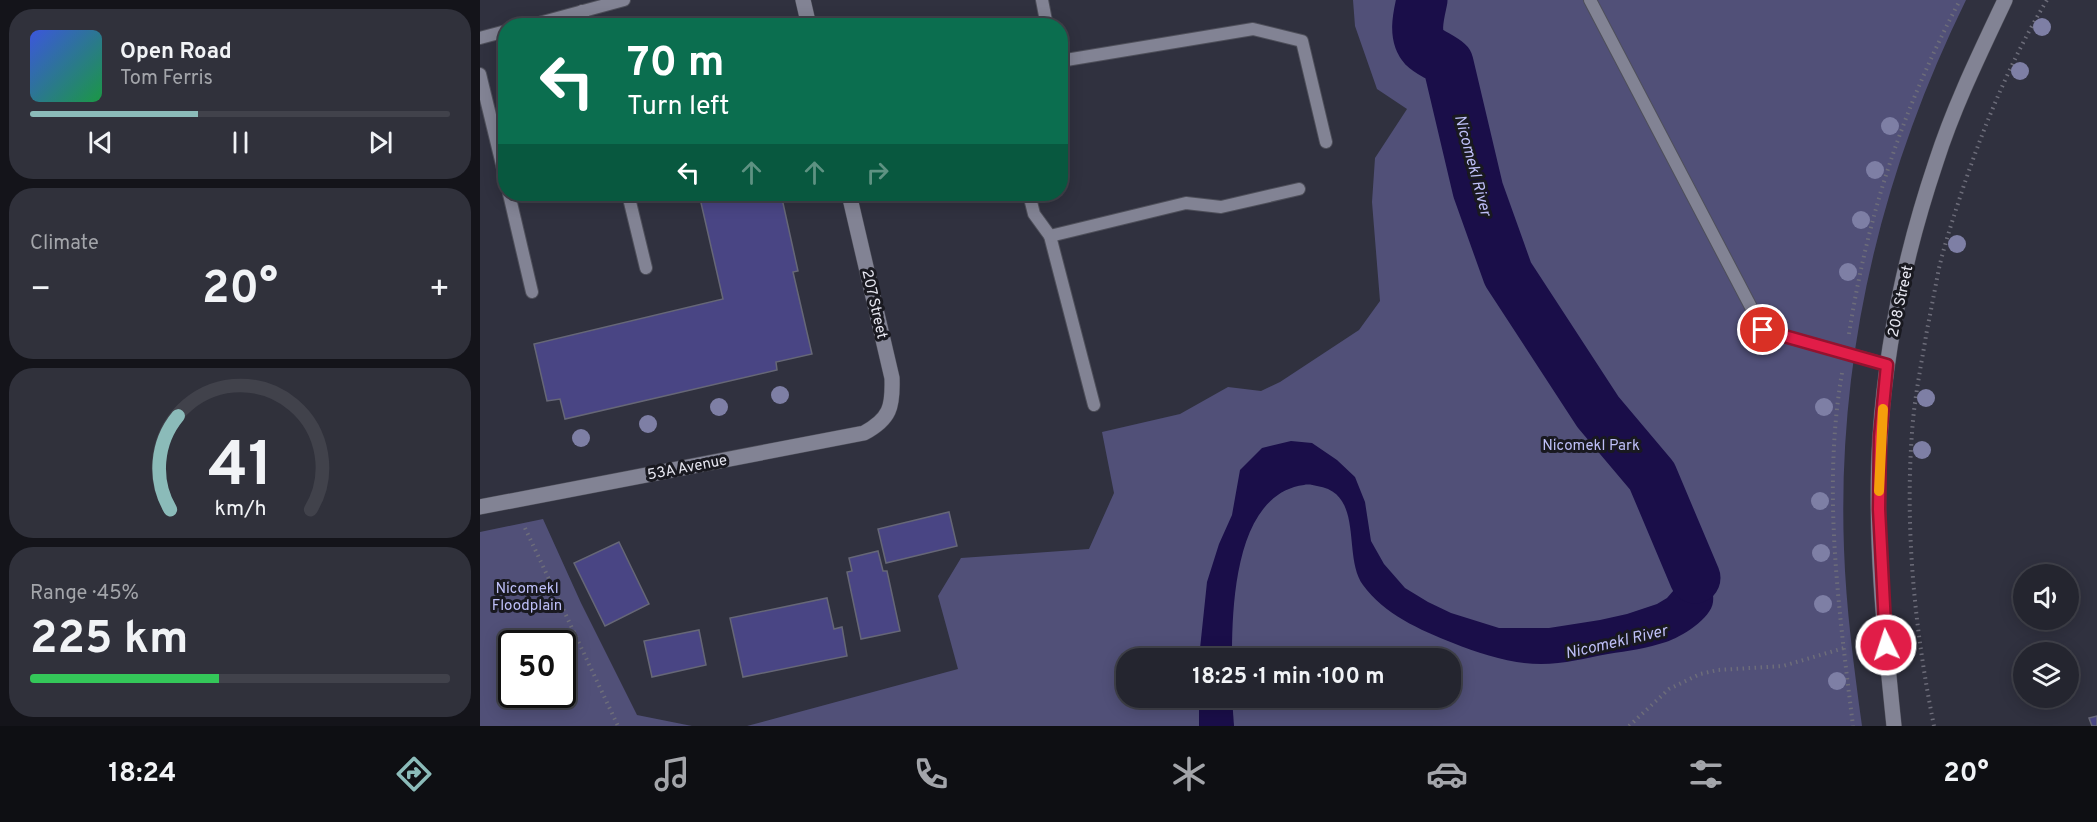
<!DOCTYPE html>
<meta charset="utf-8">
<style>
body{margin:0;font-family:Overpass,sans-serif;background:#30313b;color:#f1f3f6;height:100vh;display:flex;flex-direction:column;font-size:22px;white-space:nowrap}
*{box-sizing:border-box;margin:0}
p{font-size:20px;color:#a3a5aa}
.icon{flex:none;width:33px;height:33px;fill:none;stroke:currentColor;stroke-width:2;stroke-linecap:round;stroke-linejoin:round}
.map{position:relative;flex:1;overflow:hidden}
.sheet{display:flex;flex-direction:column;gap:9px;padding:9px;background:#14141a;width:480px}
.sheet>*{flex:none}
.top-card{position:absolute;left:18px;top:18px;width:570px;height:183px;border-radius:24px;box-shadow:0 3px 15px #0003,0 0 0 2px #41424b;background:#0b6e4f;color:#fff;overflow:hidden}
.fabs{position:absolute;left:1533px;top:564px;display:grid;gap:12px}
.fabs a{display:grid;place-items:center;width:66px;height:66px;border-radius:50%;background:#24252f;box-shadow:0 3px 15px #0003,0 0 0 2px #41424b;font-size:30px}
.speed{position:absolute;left:18px;top:630px;display:flex;gap:12px;font-size:30px;font-weight:700;text-align:center}
.speed>*{display:grid;place-content:center;width:78px;height:78px;border-radius:50%;background:#24252f;box-shadow:0 3px 15px #0003,0 0 0 2px #41424b;line-height:1}
.speed .limit{border:3px solid #111;border-radius:9px;background:#fff;color:#111}
.pin{position:absolute;display:grid;place-items:center;width:51px;height:51px;color:#fff;margin:-26px;border:3px solid #fff;border-radius:50%;box-shadow:0 2px 6px #0007}
.me{position:absolute;width:66px;margin:-33px;rotate:356deg;stroke-linejoin:round;filter:drop-shadow(0 0 4px #0008)}
.turn{display:flex;align-items:center;gap:21px;height:126px;padding:0 30px;font-size:27px}
.turn .icon{width:78px;height:78px;stroke-width:2.5}
.turn b{display:block;font-size:42px;line-height:51px}
.lanes{display:flex;align-items:center;height:57px;padding:0 30px;background:#0003;justify-content:center;gap:30px;direction:ltr}
.lanes .off{opacity:.35}
.big{font-size:45px;font-weight:700;line-height:1.1}
.sheet .widget{flex:1;display:flex;flex-direction:column;justify-content:center;gap:9px;min-width:0;padding:0 21px;border-radius:24px;background:#30313b}
.sheet .dial{align-items:center;gap:0}
.dial svg{height:156px;overflow:visible;fill:none;stroke:#41424b;stroke-width:7;stroke-linecap:round;text-anchor:middle}
.dial text{fill:#f1f3f6;stroke:none}
.song{display:flex;align-items:center;gap:18px}
.cover{width:72px;height:72px;border-radius:9px;background:linear-gradient(135deg,hsl(230 70% 55%),hsl(140 70% 35%))}
.played{height:6px;border-radius:3px;background:linear-gradient(90deg,#8bbbb9 40%,#41424b 40%)}
.keys{display:flex;justify-content:space-around;direction:ltr}
.heat{display:flex;justify-content:space-between;align-items:center;font-size:33px;direction:ltr}
.charge{height:9px;border-radius:4px;background:linear-gradient(90deg,#34c759 45%,#41424b 0)}
.trip{position:absolute;left:636px;top:648px;width:345px;height:60px;border-radius:24px;background:#24252f;box-shadow:0 3px 15px #0003,0 0 0 2px #41424b;font-weight:700;line-height:60px;text-align:center}
.tab-bar{display:flex;height:96px;justify-content:space-around;align-items:center;background:#0e0f13;color:#a3a5aa}
.tab-bar .icon{width:42px;height:42px}
.tab-bar .active{color:#8bbbb9}
.tab-bar b{font-size:27px;color:#f1f3f6}
main{display:flex;flex:1;min-height:0}
.map>svg:first-child{display:block}
.green{fill:#515078;fill-rule:evenodd}
.water{fill:#1a0e49}
.lines{fill:none;stroke-linecap:round;stroke-linejoin:round}
.river{stroke:#1a0e49;stroke-width:51}
.building{fill:#494584;stroke:#666777;stroke-width:1.5}
.lane-casing{stroke:#4e4f5a;stroke-width:14}
.street-casing{stroke:#4e4f5a;stroke-width:16}
.secondary-casing{stroke:#4e4f5a;stroke-width:16}
.path{stroke:#6d6d7a;stroke-width:4;stroke-dasharray:1.5 4.5;stroke-linecap:butt}
.lane{stroke:#828394;stroke-width:12}
.street{stroke:#828394;stroke-width:15}
.secondary{stroke:#828394;stroke-width:15}
.tree{fill:#7e7fa5}
.route-casing{stroke:#92132f;stroke-width:15}
.route{stroke:#e11d48;stroke-width:10}
.slow{stroke:#f59e0b;stroke-width:10}
.labels{text-anchor:middle;stroke-width:6;stroke-linejoin:round;paint-order:stroke}
.street-label{font-size:15px;fill:#e7e7f1;stroke:#191920}
.park-label{font-size:15px;fill:#bebff8;stroke:#191920}
.water-label{font-size:16px;font-style:italic;fill:#bebff7;stroke:#191920}
</style>
<main>
<section class="sheet">
<div class="widget">
<div class="song"><i class="cover"></i><div><b>Open Road</b><p>Tom Ferris</p></div></div>
<div class="played"></div>
<div class="keys"><svg class="icon" aria-label="previous" viewBox="0 0 24 24"><path d="M18 5L8 12l10 7zM5 5v14"/></svg><svg class="icon" aria-label="pause" viewBox="0 0 24 24"><path d="M8 5v14M16 5v14"/></svg><svg class="icon" aria-label="next" viewBox="0 0 24 24"><path d="M6 5l10 7-10 7zM19 5v14"/></svg></div>
</div>
<div class="widget"><p>Climate</p>
<div class="heat"><a>−</a><b class="big">20°</b><a>+</a></div>
</div>
<div class="widget dial"><svg viewBox="0 0 100 80">
<path d="M14 69A42 42 0 1 1 86 69"/>
<path d="M14 69A42 42 0 0 1 18 21" stroke="#8bbbb9"/>
<text x="50" y="56" font-size="32" font-weight="700">41</text>
<text x="50" y="72" font-size="11">km/h</text>
</svg></div>
<div class="widget"><p>Range · 45%</p><b class="big">225 km</b><div class="charge"></div></div>
</section>
<div class="map">
<svg width="1617" height="726" viewBox="0 0 1617 726">
<rect width="100%" height="100%" fill="#30313f"/>
<g class="green">
<path d="M873,0H1486C1401,173 1357,357 1364,549C1366,608 1374,667 1382,726H267L478,669L458,596L481,558L609,549L634,493L622,432L700,414L748,387L781,391L800,382L879,330L900,301L892,202L895,158L927,109L897,89L875,26ZM646,658H970V698H646Z"/>
<path d="M63,519L101,603L157,715L212,726H0V532ZM32,644H82V694H32Z"/>
</g>
<g class="water">
<path d="M811,441L832,443L857,460L875,477L885,502L891,541L904,564L925,588L948,602L971,613L1019,628H1069L1120,620L1147,614L1177,604L1187,598L1194,590L1195,578L1194,567L1170,516L1193,513C1207,537 1236,573 1233,602C1231,619 1201,637 1186,642C1168,648 1148,651 1128,654C1106,658 1084,664 1061,664C1031,664 1001,654 973,643C940,630 904,614 883,585C862,556 885,493 837,486C833,485 828,484 824,485C755,494 752,605 752,658H719L727,582L739,544L752,515L760,470L782,448Z"/>
<polygon points="719,698 752,698 754,726 719,726"/>
</g>
<g class="lines">
<path class="river" d="M942,0C939,14 933,35 944,47C950,53 961,57 968,63L998,190L1028,274L1118,412L1172,476L1215,578"/>
</g>
<g class="building">
<polygon points="219,194 301,194 318,271 313,272 332,354 296,362 297,370 85,419 80,399 67,401 54,344 243,299"/>
<polygon points="469,512 477,546 406,563 398,529"/>
<polygon points="139,542 169,604 125,626 94,563"/>
<polygon points="398,551 403,571 407,571 420,631 381,639 367,572 372,571 369,558"/>
<polygon points="347,598 354,629 362,627 367,656 263,677 250,618"/>
<polygon points="219,630 226,665 172,677 164,641"/>
<polygon points="1617,716 1617,726 1612,726 1609,718"/>
</g>
<g class="lines">
<g class="lane-casing">
<g id="lane">
<polyline points="562,0 567,26"/>
<polyline points="1110,0 1283,330 1408,365"/>
<polyline points="102,11 105,26"/>
<polyline points="48,26 144,0"/>
<polyline points="0,38 26,31"/>
<polyline points="580,61 773,29 822,41 846,142"/>
<polyline points="0,74 26,181"/>
<polyline points="29,194 52,292"/>
<polyline points="148,194 166,268"/>
<polyline points="549,194 554,214 570,236 614,405"/>
<polyline points="570,236 706,203 741,207 819,189"/>
</g>
</g>
<g class="street-casing">
<g id="street">
<polyline points="323,0 329,26"/>
<path d="M0,507L384,433C410,419 413,407 412,378L369,194"/>
</g>
</g>
<g class="secondary-casing">
<path id="secondary" d="M1414,726C1404,630 1394,533 1400,437C1406,344 1426,251 1456,162C1474,106 1500,53 1525,0"/>
</g>
<g class="path">
<path d="M1369,334C1388,213 1423,108 1480,0"/>
<path d="M1362,373C1342,490 1359,610 1373,726"/>
<polyline points="45,528 138,726"/>
<polyline points="1149,726 1189,689 1220,674 1238,670 1303,666 1364,648"/>
<path d="M1454,726C1434,626 1424,522 1433,420C1436,390 1442,360 1447,330C1451,310 1455,289 1459,268C1465,243 1473,219 1481,194C1503,128 1530,61 1567,0"/>
</g>
<use href="#lane" class="lane"/>
<use href="#street" class="street"/>
<use href="#secondary" class="secondary"/>
</g>
<g class="tree">
<circle cx="1562" cy="27" r="9"/>
<circle cx="1540" cy="71" r="9"/>
<circle cx="1410" cy="126" r="9"/>
<circle cx="1395" cy="170" r="9"/>
<circle cx="1381" cy="220" r="9"/>
<circle cx="1477" cy="244" r="9"/>
<circle cx="1368" cy="272" r="9"/>
<circle cx="300" cy="395" r="9"/>
<circle cx="1446" cy="398" r="9"/>
<circle cx="239" cy="407" r="9"/>
<circle cx="1344" cy="407" r="9"/>
<circle cx="168" cy="424" r="9"/>
<circle cx="101" cy="438" r="9"/>
<circle cx="1442" cy="450" r="9"/>
<circle cx="1340" cy="501" r="9"/>
<circle cx="1341" cy="553" r="9"/>
<circle cx="1343" cy="604" r="9"/>
<circle cx="1357" cy="681" r="9"/>
</g>
<g class="lines">
<g class="route-casing">
<polyline id="route" points="1283,330 1407,365 1400,437 1399,509 1406,645"/>
</g>
<use href="#route" class="route"/>
<polyline class="slow" points="1399,491 1403,409"/>
</g>
<g class="labels">
<g class="street-label">
<text transform="translate(1420 301) rotate(-78)" y="5">208 Street</text>
<text transform="translate(395 304) rotate(77)" y="5">207 Street</text>
<text transform="translate(207 467) rotate(-11)" y="5">53A Avenue</text>
</g>
<g class="park-label">
<text x="1111" y="450">Nicomekl Park</text>
<text x="47" y="593">Nicomekl<tspan x="47" dy="17">Floodplain</tspan></text>
</g>
<g class="water-label">
<text transform="translate(994 165) rotate(75)" y="6">Nicomekl River</text>
<text transform="translate(1136 641) rotate(-13)" y="6">Nicomekl River</text>
</g>
</g>
</svg>
<div class="fabs">
<a><svg class="icon" aria-label="sound" viewBox="0 0 24 24"><path d="M4 9h4l5-4v14l-5-4H4zM17 9q2 3 0 6"/></svg></a>
<a><svg class="icon" aria-label="layers" viewBox="0 0 24 24"><path d="M12 4l9 5-9 5-9-5zM3 14l9 5 9-5"/></svg></a>
</div>
<div class="speed"><div class="limit">50</div></div>
<div class="pin" style="left:1283px;top:330px;background:#d93025"><svg class="icon" aria-label="arrive" viewBox="0 0 24 24"><path d="M6 21V4h12l-3 4 3 4H6"/></svg></div>
<svg class="me" style="left:1406px;top:645px" viewBox="-20 -20 40 40"><circle r="17" fill="#e11d48" stroke="#fff" stroke-width="3"/><path d="M0-11L8 9 0 5-8 9z" fill="#fff"/></svg>
<div class="trip">18:25 · 1 min · 100 m</div>
<div class="top-card">
<div class="turn"><svg class="icon" aria-label="left" viewBox="0 0 24 24"><path d="M17 20v-9H6M10 6l-5 5 5 5"/></svg><div><b>70 m</b>Turn left</div></div>
<div class="lanes"><svg class="icon" aria-label="left" viewBox="0 0 24 24"><path d="M17 20v-9H6M10 6l-5 5 5 5"/></svg><svg class="icon off" aria-label="ahead" viewBox="0 0 24 24"><path d="M12 20V5M6 11l6-6 6 6"/></svg><svg class="icon off" aria-label="ahead" viewBox="0 0 24 24"><path d="M12 20V5M6 11l6-6 6 6"/></svg><svg class="icon off" aria-label="right" viewBox="0 0 24 24"><path d="M7 20v-9h11M14 6l5 5-5 5"/></svg></div>
</div>
</div>
</main>
<nav class="tab-bar">
<b>18:24</b>
<svg class="icon active" aria-label="directions" viewBox="0 0 24 24"><path d="M12 3l9 9-9 9-9-9zM9 14v-3h6M13 9l2 2-2 2"/></svg>
<svg class="icon" aria-label="music" viewBox="0 0 24 24"><path d="M9 18V5l10-2v13"/><circle cx="6" cy="18" r="3"/><circle cx="16" cy="16" r="3"/></svg>
<svg class="icon" aria-label="phone" viewBox="0 0 24 24"><path d="M5 4h4l2 5-3 2q2 4 5 5l2-3 5 2v4C11 20 4 13 5 4z"/></svg>
<svg class="icon" aria-label="climate" viewBox="0 0 24 24"><path d="M12 3v18M4 7l16 10M4 17L20 7"/></svg>
<svg class="icon" aria-label="car" viewBox="0 0 24 24"><path d="M5 17H2v-5l4-1 3-4h7l3 4 3 1v5h-3M9 17h6M6 11h13"/><circle cx="7" cy="17" r="2"/><circle cx="17" cy="17" r="2"/></svg>
<svg class="icon" aria-label="filters" viewBox="0 0 24 24"><path d="M4 7h16M4 17h16"/><circle cx="9" cy="7" r="2"/><circle cx="15" cy="17" r="2"/></svg>
<b>20°</b>
</nav>
